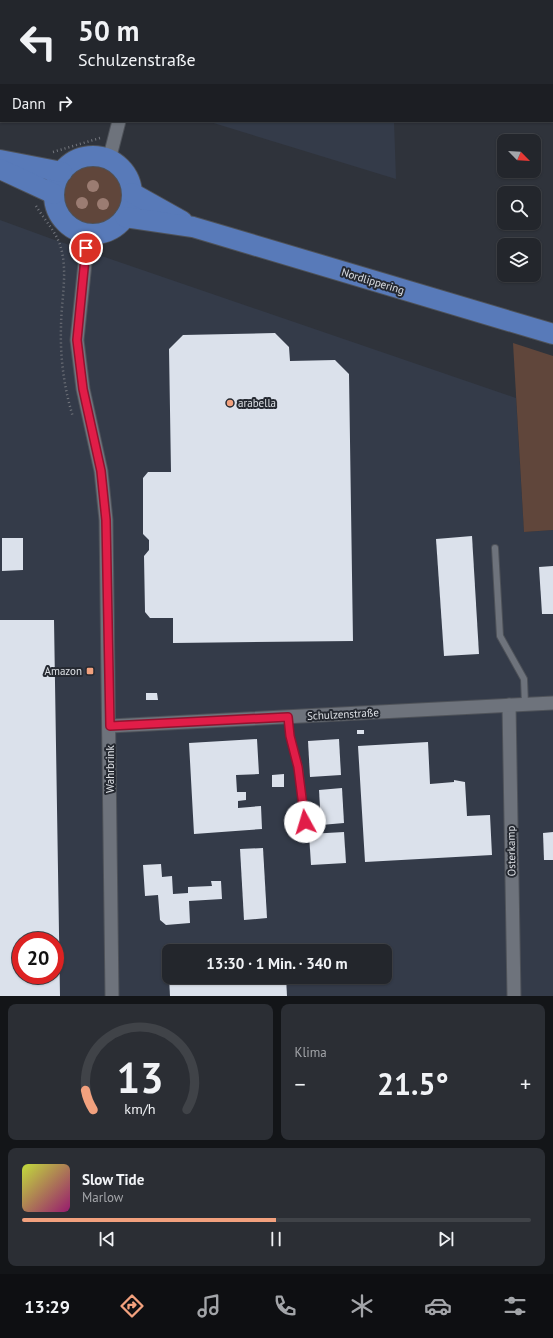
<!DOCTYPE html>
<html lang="de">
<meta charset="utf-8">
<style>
body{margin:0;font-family:"PT Sans",sans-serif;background:#2b2e34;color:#f1f3f6;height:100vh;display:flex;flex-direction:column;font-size:15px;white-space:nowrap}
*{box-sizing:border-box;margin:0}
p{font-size:13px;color:#a3a5a9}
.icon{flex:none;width:22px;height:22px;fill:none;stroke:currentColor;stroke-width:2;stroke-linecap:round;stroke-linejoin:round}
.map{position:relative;height:996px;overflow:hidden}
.side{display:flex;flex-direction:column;gap:8px;padding:8px;background:#131518;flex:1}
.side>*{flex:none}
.hud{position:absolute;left:0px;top:0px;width:553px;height:122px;box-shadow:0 1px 3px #0004,0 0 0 1px #404348;background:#23262c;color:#f1f3f6;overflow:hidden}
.needle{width:26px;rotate:114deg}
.buttons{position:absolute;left:497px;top:134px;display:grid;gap:8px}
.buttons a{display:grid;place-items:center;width:44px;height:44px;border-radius:8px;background:#23262c;box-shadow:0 1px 3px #0004,0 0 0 1px #404348;font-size:20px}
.speed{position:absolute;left:12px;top:932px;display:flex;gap:8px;font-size:20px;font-weight:700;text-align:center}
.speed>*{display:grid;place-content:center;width:52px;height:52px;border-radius:50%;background:#23262c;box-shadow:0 1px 3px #0004,0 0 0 1px #404348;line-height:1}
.speed .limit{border:6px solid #d22;background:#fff;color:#111}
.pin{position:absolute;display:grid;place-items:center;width:34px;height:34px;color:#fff;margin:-17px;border:2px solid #fff;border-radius:50%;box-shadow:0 1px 4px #0007}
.me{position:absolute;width:44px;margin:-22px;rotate:354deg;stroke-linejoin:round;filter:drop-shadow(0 0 3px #0008)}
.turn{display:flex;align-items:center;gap:14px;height:84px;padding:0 12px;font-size:18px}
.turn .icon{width:52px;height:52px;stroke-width:2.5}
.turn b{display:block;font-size:28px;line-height:34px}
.then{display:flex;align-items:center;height:38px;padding:0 12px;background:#0003;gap:8px;font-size:15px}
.big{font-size:30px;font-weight:800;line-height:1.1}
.side .widget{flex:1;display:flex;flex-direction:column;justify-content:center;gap:6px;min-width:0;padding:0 14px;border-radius:8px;background:#2b2e34}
.side .dial{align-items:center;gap:0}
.dial svg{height:104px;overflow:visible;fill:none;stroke:#404348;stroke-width:7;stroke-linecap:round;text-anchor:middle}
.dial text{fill:#f1f3f6;stroke:none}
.song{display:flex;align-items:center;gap:12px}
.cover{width:48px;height:48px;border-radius:6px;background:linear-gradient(135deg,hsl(70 70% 55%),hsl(320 70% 35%))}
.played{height:4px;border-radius:2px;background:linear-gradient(90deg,#f2a17e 50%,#404348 50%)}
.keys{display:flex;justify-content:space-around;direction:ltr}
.heat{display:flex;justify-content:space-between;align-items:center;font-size:22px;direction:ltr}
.side .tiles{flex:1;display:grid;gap:8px;grid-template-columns:1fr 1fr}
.widget:last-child{grid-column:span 2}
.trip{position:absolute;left:162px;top:944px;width:230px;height:40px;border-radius:8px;background:#23262c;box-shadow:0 1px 3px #0004,0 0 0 1px #404348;font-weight:800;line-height:40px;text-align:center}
.menu{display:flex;height:64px;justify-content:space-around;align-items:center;background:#0e0f12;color:#a3a5a9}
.menu .icon{width:28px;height:28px}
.menu .selected{color:#f2a17e}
.menu b{font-size:18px;color:#f1f3f6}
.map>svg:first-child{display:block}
.built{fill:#343b49;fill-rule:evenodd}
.green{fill:#60463b}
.building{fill:#dbe1eb;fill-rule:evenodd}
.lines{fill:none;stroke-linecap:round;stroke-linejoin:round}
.service-casing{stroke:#4e5259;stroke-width:8}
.minor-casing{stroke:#4e5259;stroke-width:15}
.primary-casing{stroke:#4e5259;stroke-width:22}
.path{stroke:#73767d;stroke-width:2.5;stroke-dasharray:1 3;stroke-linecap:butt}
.service{stroke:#6e737c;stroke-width:6}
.minor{stroke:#6e737c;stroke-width:13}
.primary{stroke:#587ab9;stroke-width:20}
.tree{fill:#9b7c72}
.route-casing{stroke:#92132f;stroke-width:10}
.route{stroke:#e11d48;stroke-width:7}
.poi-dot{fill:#f2a17e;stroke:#252931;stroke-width:1.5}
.labels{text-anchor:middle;stroke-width:4;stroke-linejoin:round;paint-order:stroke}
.street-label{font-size:11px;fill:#dde0e5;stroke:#252931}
.poi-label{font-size:11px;fill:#dde0e5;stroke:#252931;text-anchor:start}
</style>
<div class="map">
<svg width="553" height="996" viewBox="0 0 553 996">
<rect width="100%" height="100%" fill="#2f333b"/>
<g class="built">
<polygon points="0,0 390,0 390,1 1,1 1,58"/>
<polygon points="207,121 394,121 396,179"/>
<path d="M0,220L52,239L516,398L524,532L553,530V996H0ZM21,941H55V975H21ZM169,951H385V977H169Z"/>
</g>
<g class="green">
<circle cx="92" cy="195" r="31"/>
<polygon points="513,343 553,356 553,530 524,532"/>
</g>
<g class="building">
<polygon points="275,333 289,347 290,361 335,360 349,374 353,641 173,643 173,618 150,618 145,612 144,556 149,550 149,540 143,534 143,478 148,472 171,472 169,349 183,335"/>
<polygon points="472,536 479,654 444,656 436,539"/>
<polygon points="2,538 23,538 23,570 2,571"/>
<polygon points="553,566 553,614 542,614 539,567"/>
<path d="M0,620H54L60,996H0ZM21,941H55V975H21Z"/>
<polygon points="146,693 157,693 158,700 146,700"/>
<rect x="357" y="730" width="7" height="4"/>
<polygon points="257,739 259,774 236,775 237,792 246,792 246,800 238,801 238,808 261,806 262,829 194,834 189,743"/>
<polygon points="339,739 341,775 310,777 308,741"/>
<polygon points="428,742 430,784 454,782 454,780 465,782 467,816 490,815 492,855 365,862 358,746"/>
<polygon points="284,774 284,787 272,787 272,775"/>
<polygon points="342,788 344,823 321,825 319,790"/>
<polygon points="344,832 346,863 311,865 309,834"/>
<polygon points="553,832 553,860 544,860 543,833"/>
<polygon points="263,848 267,918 244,920 240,849"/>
<polygon points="161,864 162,877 172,876 173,894 188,893 188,887 212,886 211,881 221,881 222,899 189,901 190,923 166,925 160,920 158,895 145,896 143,865"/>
<polygon points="284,947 284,951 240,951 240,950"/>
<polygon points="169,977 286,977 287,996 170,996"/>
</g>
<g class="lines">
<g class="service-casing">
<g id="service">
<polyline points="0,24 1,24"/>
<polyline points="495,548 500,636 524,679 525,704"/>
<polyline points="288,717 290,736 299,767 305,822"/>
</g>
</g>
<g class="minor-casing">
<g id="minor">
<polyline points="147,1 147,0"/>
<polyline points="109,160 119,121"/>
<polyline points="88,234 77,340 83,389 101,471 106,520 112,996"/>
<polyline points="509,705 514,996"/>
<polyline points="110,726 553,703"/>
</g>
</g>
<g class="primary-casing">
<g id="primary">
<circle cx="93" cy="195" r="39"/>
<polyline points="0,160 62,172"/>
<polyline points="0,169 54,194"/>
<polyline points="132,193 182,221"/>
<polyline points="125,217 193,227 553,334"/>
</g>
</g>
<g class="path">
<polyline points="53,152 100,138"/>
<path d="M36,206C44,219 57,233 61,248C68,273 61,302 61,327C60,357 64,388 73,417"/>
</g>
<use href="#service" class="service"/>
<use href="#minor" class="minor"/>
<use href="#primary" class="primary"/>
</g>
<g class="tree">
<circle cx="93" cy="186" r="6"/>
<circle cx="82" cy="203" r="6"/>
<circle cx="103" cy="204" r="6"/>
</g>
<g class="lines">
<g class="route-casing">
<polyline id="route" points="86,248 77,340 83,389 101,471 106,520 110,726 288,717 290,736 298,767 305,822"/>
</g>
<use href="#route" class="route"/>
</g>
<g class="poi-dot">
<circle cx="230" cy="403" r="4"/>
<rect x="86" y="667" width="8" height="8" rx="2"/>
</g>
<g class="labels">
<g class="street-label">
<text transform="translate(373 281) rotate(17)" y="4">Nordlippering</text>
<text transform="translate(343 714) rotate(-3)" y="4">Schulzenstraße</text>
<text transform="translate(110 769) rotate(-90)" y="4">Wahrbrink</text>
<text transform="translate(511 851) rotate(-91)" y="4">Osterkamp</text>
</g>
<g class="poi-label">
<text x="238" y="407">arabella</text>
<text x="82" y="675" text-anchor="end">Amazon</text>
</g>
</g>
</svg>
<div class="buttons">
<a><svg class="needle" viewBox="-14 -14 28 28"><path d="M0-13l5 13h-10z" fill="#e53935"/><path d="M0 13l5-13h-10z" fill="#a3a5a9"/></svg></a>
<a><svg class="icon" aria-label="search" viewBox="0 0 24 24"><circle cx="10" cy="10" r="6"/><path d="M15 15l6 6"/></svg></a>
<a><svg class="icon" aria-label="layers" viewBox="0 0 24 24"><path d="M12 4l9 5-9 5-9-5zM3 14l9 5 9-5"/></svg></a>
</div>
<div class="speed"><div class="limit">20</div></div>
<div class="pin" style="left:86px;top:248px;background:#d93025"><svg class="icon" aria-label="arrive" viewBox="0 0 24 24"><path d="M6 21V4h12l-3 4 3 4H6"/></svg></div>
<svg class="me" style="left:305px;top:822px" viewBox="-20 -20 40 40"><circle r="19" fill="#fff"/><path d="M0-13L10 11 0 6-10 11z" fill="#e11d48"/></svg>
<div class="trip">13:30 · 1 Min. · 340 m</div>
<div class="hud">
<div class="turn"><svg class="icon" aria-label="left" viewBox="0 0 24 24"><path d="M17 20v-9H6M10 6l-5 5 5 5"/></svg><div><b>50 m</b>Schulzenstraße</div></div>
<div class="then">Dann<svg class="icon" aria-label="right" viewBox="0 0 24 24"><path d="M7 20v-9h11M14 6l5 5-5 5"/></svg></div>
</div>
</div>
<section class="side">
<div class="tiles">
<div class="widget dial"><svg viewBox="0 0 100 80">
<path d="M14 69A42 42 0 1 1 86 69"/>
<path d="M14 69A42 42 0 0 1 8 54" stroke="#f2a17e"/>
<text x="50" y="56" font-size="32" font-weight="700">13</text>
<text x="50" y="72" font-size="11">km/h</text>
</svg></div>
<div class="widget"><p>Klima</p>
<div class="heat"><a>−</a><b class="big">21.5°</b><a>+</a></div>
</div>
<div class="widget">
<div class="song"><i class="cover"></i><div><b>Slow Tide</b><p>Marlow</p></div></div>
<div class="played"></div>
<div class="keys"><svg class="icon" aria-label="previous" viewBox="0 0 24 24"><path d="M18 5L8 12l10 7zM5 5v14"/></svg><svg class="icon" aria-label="pause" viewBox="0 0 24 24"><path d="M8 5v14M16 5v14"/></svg><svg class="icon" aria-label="next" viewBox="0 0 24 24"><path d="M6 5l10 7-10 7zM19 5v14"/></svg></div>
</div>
</div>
</section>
<nav class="menu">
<b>13:29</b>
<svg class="icon selected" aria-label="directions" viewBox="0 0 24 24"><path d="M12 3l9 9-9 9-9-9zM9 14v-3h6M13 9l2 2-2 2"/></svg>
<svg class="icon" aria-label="music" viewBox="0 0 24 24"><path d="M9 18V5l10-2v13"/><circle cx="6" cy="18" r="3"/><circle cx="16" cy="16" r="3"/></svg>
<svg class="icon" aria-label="phone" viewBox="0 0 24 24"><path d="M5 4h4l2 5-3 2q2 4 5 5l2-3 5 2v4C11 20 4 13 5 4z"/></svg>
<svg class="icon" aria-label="climate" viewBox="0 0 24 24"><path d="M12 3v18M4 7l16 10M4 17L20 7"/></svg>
<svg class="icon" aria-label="car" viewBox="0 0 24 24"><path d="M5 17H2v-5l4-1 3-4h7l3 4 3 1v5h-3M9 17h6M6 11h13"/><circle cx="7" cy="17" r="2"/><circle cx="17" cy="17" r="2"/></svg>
<svg class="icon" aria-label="filters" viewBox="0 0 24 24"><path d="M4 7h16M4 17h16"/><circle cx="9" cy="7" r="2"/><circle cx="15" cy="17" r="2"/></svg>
</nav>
